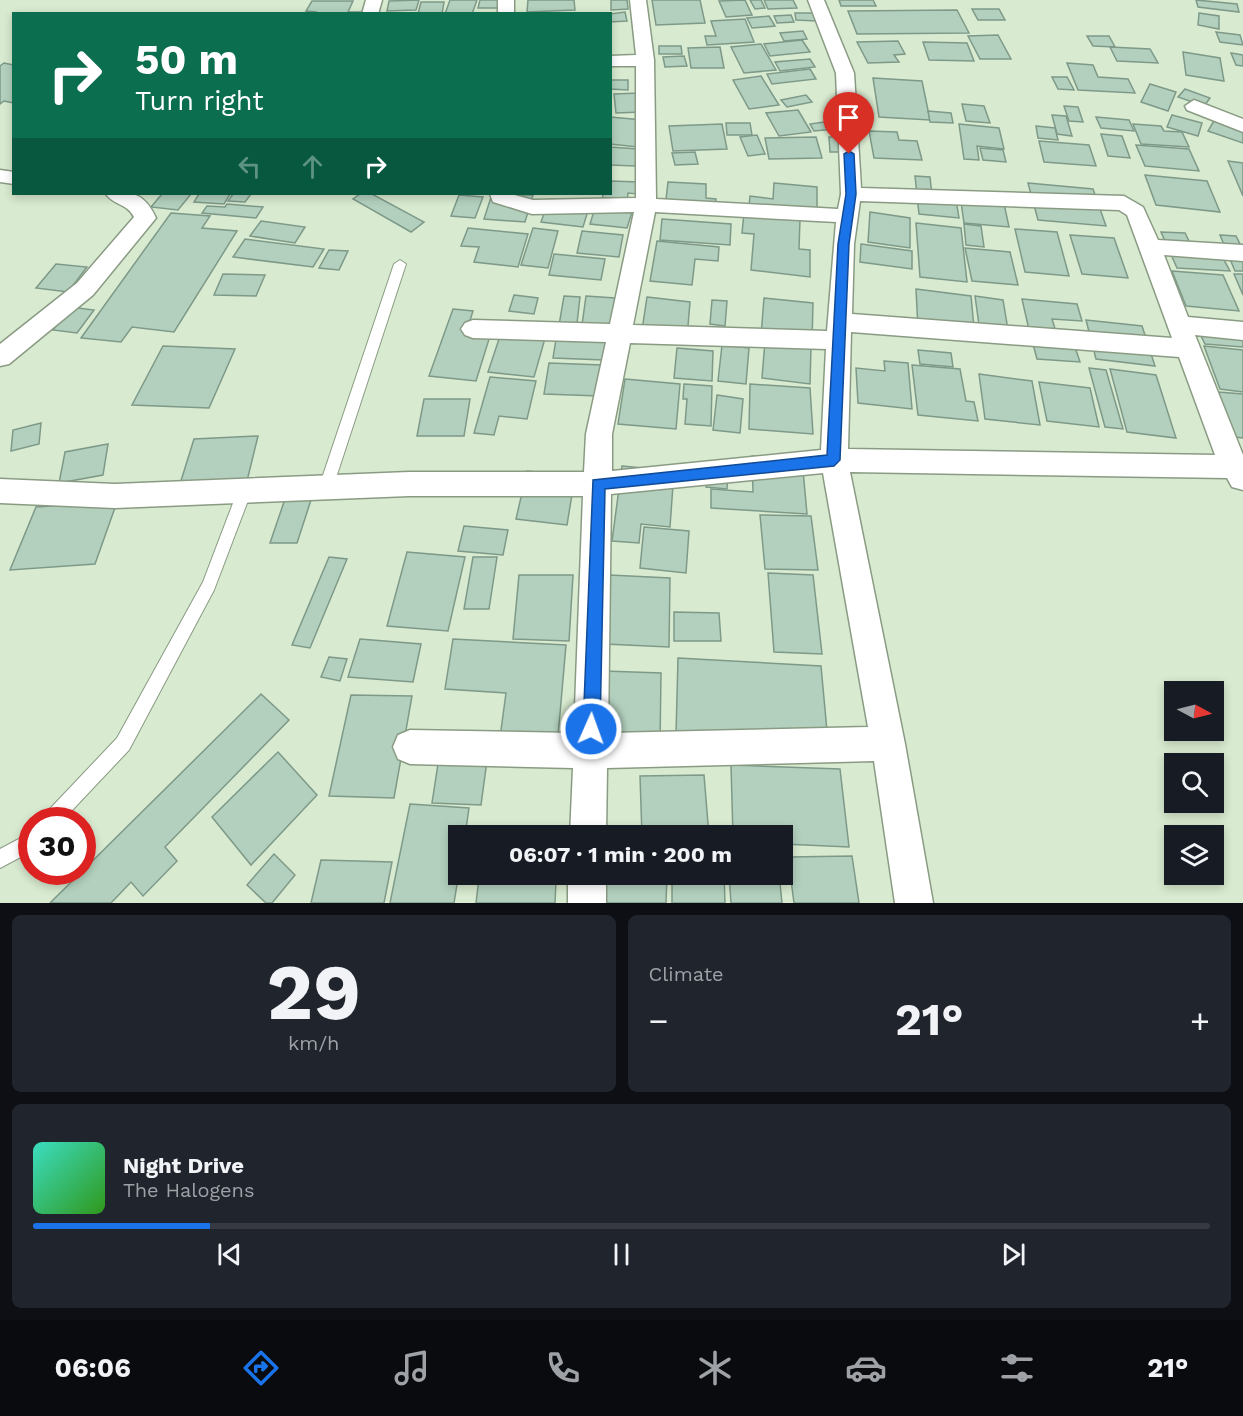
<!DOCTYPE html>
<meta charset="utf-8">
<style>
body{margin:0;font-family:"Work Sans",sans-serif;background:#20242c;color:#f1f3f6;height:100vh;display:flex;flex-direction:column;font-size:22px;white-space:nowrap}
*{box-sizing:border-box;margin:0}
p{font-size:20px;color:#9ea1a6}
.icon{flex:none;width:33px;height:33px;fill:none;stroke:currentColor;stroke-width:2;stroke-linecap:round;stroke-linejoin:round}
.map{position:relative;height:903px;overflow:hidden}
.panel{display:flex;flex-direction:column;gap:12px;padding:12px;background:#0d0f14;flex:1}
.panel>*{flex:none}
.banner{position:absolute;left:12px;top:12px;width:600px;height:183px;border-radius:0px;box-shadow:0 3px 9px #0003;background:#0b6e4f;color:#fff;overflow:hidden}
.needle{width:39px;rotate:97deg}
.buttons{position:absolute;left:1164px;top:681px;display:grid;gap:12px}
.buttons a{display:grid;place-items:center;width:60px;height:60px;border-radius:0px;background:#171b24;box-shadow:0 3px 9px #0003;font-size:30px}
.speed{position:absolute;left:18px;top:807px;display:flex;gap:12px;font-size:30px;font-weight:700;text-align:center}
.speed>*{display:grid;place-content:center;width:78px;height:78px;border-radius:50%;background:#171b24;box-shadow:0 3px 9px #0003;line-height:1}
.speed .limit{border:9px solid #d22;background:#fff;color:#111}
.pin{position:absolute;display:grid;place-items:center;width:51px;height:51px;color:#fff;margin:-62px -26px;border-radius:50% 50% 50% 0;rotate:-45deg;box-shadow:0 0 6px #0007}
.pin .icon{rotate:45deg}
.me{position:absolute;width:66px;margin:-33px;rotate:2deg;stroke-linejoin:round;filter:drop-shadow(0 0 4px #0008)}
.turn{display:flex;align-items:center;gap:21px;height:126px;padding:0 24px;font-size:27px}
.turn .icon{width:78px;height:78px;stroke-width:2.5}
.turn b{display:block;font-size:42px;line-height:51px}
.lanes{display:flex;align-items:center;height:57px;padding:0 24px;background:#0003;justify-content:center;gap:30px;direction:ltr}
.lanes .off{opacity:.35}
.big{font-size:45px;font-weight:700;line-height:1.1}
.panel .card{flex:1;display:flex;flex-direction:column;justify-content:center;gap:9px;min-width:0;padding:0 21px;border-radius:9px;background:#20242c}
.panel .dial{align-items:center;gap:0}
.dial b{font-size:78px;line-height:1}
.song{display:flex;align-items:center;gap:18px}
.cover{width:72px;height:72px;border-radius:9px;background:linear-gradient(135deg,hsl(170 70% 55%),hsl(110 70% 35%))}
.played{height:6px;border-radius:3px;background:linear-gradient(90deg,#1a73e8 15%,#363941 15%)}
.keys{display:flex;justify-content:space-around;direction:ltr}
.heat{display:flex;justify-content:space-between;align-items:center;font-size:33px;direction:ltr}
.panel .tiles{flex:1;display:grid;gap:12px;grid-template-columns:1fr 1fr}
.card:last-child{grid-column:span 2}
.trip{position:absolute;left:448px;top:825px;width:345px;height:60px;border-radius:0px;background:#171b24;box-shadow:0 3px 9px #0003;font-weight:700;line-height:60px;text-align:center}
.dock{display:flex;height:96px;justify-content:space-around;align-items:center;background:#090b0e;color:#9ea1a6}
.dock .icon{width:42px;height:42px}
.dock .active{color:#1a73e8}
.dock b{font-size:27px;color:#f1f3f6}
.map>svg:first-child{display:block}
.building{fill:#b3d0be;stroke:#7e9988;stroke-width:1.5}
.lines{fill:none;stroke-linecap:round;stroke-linejoin:round}
.lane-casing{stroke:#8a9b83;stroke-width:2}
.street-casing{stroke:#8a9b83;stroke-width:3}
.lane{fill:#fff;fill-rule:evenodd}
.street{fill:#fff;fill-rule:evenodd}
.route{fill:#1a73e8;stroke:#114b97;stroke-width:1.5}
</style>
<div class="map">
<svg width="1243" height="903" viewBox="0 0 1243 903">
<rect width="100%" height="100%" fill="#d8ead0"/>
<g class="building">
<polygon points="419,0 416,10 387,11 389,1"/>
<polygon points="450,0 477,0 472,14 445,14"/>
<polygon points="480,0 501,0 499,8 478,8"/>
<polygon points="528,0 574,0 575,10 527,12"/>
<polygon points="611,0 627,0 628,9 611,10"/>
<polygon points="652,0 700,0 705,23 656,25"/>
<polygon points="745,0 752,15 726,17 719,1"/>
<polygon points="750,0 761,0 765,8 755,9"/>
<polygon points="764,0 793,0 797,8 768,9"/>
<polygon points="839,0 873,0 876,6 841,6"/>
<polygon points="1196,0 1237,4 1239,12 1198,7"/>
<polygon points="312,1 353,1 348,12 368,12 315,14 316,12 306,11"/>
<polygon points="421,2 444,2 442,14 418,14"/>
<polygon points="972,9 999,9 1005,20 978,20"/>
<polygon points="957,10 969,33 857,34 848,11"/>
<polygon points="625,12 627,21 610,22 610,14"/>
<polygon points="795,13 814,13 816,21 796,20"/>
<polygon points="1199,13 1219,16 1219,29 1198,25"/>
<polygon points="791,15 794,22 777,23 774,16"/>
<polygon points="769,16 775,26 752,28 747,18"/>
<polygon points="745,19 754,42 707,45 705,36 716,36 711,21"/>
<polygon points="803,31 807,39 784,41 780,33"/>
<polygon points="1216,32 1240,35 1243,45 1220,42"/>
<polygon points="998,35 1011,59 980,59 968,36"/>
<polygon points="1087,36 1109,36 1115,47 1093,46"/>
<polygon points="802,40 810,52 770,56 764,44"/>
<polygon points="898,41 905,54 894,55 899,62 868,63 857,42"/>
<polygon points="923,42 967,43 974,61 929,60"/>
<polygon points="761,44 776,70 744,73 731,47"/>
<polygon points="659,46 681,46 682,54 659,54"/>
<polygon points="720,47 724,68 691,68 688,48"/>
<polygon points="1110,47 1150,49 1158,63 1117,61"/>
<polygon points="1183,52 1220,58 1224,81 1186,75"/>
<polygon points="1231,53 1243,55 1243,66 1236,65"/>
<polygon points="684,56 687,66 665,67 663,57"/>
<polygon points="810,59 815,67 780,71 775,62"/>
<polygon points="4,63 14,65 14,103 4,101 0,104 0,66"/>
<polygon points="1067,63 1093,65 1098,77 1128,79 1135,93 1078,90"/>
<polygon points="810,69 816,79 772,84 767,74"/>
<polygon points="761,76 779,105 749,109 733,80"/>
<polygon points="1052,77 1067,77 1074,90 1058,89"/>
<polygon points="873,78 922,81 930,120 879,117"/>
<polygon points="610,80 628,80 628,90 610,89"/>
<polygon points="1150,84 1176,92 1168,111 1141,102"/>
<polygon points="1185,89 1210,98 1204,106 1178,97"/>
<polygon points="639,93 642,112 616,113 614,94"/>
<polygon points="806,95 812,102 787,107 781,100"/>
<polygon points="962,104 984,106 990,123 966,121"/>
<polygon points="1064,106 1078,107 1083,122 1069,121"/>
<polygon points="798,110 811,132 779,136 766,113"/>
<polygon points="928,111 951,113 953,123 930,122"/>
<polygon points="1052,115 1066,116 1072,136 1057,134"/>
<polygon points="1172,115 1202,123 1198,136 1167,127"/>
<polygon points="610,117 643,120 638,147 610,144"/>
<polygon points="1096,117 1129,120 1134,131 1101,128"/>
<polygon points="1215,119 1243,129 1243,143 1208,131"/>
<polygon points="831,121 835,129 814,131 810,124"/>
<polygon points="726,123 750,123 752,135 727,135"/>
<polygon points="722,124 727,149 673,151 669,126"/>
<polygon points="959,124 999,128 1004,149 977,146 979,160 964,159"/>
<polygon points="1133,124 1161,126 1164,131 1182,132 1189,147 1141,144"/>
<polygon points="1036,126 1055,128 1058,140 1038,138"/>
<polygon points="869,131 897,132 899,140 917,141 922,160 874,158"/>
<polygon points="1101,134 1122,136 1130,158 1108,156"/>
<polygon points="757,135 765,154 748,156 740,137"/>
<polygon points="816,137 822,158 769,159 765,138"/>
<polygon points="829,137 840,137 842,152 830,152"/>
<polygon points="1039,141 1089,145 1096,166 1044,162"/>
<polygon points="1136,145 1189,149 1199,171 1145,166"/>
<polygon points="610,147 638,149 635,166 610,165"/>
<polygon points="980,148 1003,150 1006,162 983,160"/>
<polygon points="695,152 698,164 675,165 672,153"/>
<polygon points="1228,161 1243,163 1243,196"/>
<polygon points="1145,175 1207,181 1220,212 1156,205"/>
<polygon points="915,176 930,177 932,196 917,194"/>
<polygon points="610,181 639,182 638,194 628,193 627,202 602,201 603,194 610,194"/>
<polygon points="668,182 706,184 706,198 716,199 714,212 665,208"/>
<polygon points="774,183 817,187 817,213 749,206 750,196 773,199"/>
<polygon points="1028,183 1093,189 1106,226 1038,220"/>
<polygon points="162,194 191,194 178,210 151,207"/>
<polygon points="199,194 230,194 224,204 194,202"/>
<polygon points="233,194 251,194 245,202 228,201"/>
<polygon points="360,194 372,194 424,222 411,232 353,199"/>
<polygon points="492,194 533,195 525,222 484,219"/>
<polygon points="459,195 483,197 475,218 451,216"/>
<polygon points="960,195 1003,199 1009,227 964,223"/>
<polygon points="917,196 956,200 959,218 919,214"/>
<polygon points="549,199 590,204 583,227 541,222"/>
<polygon points="597,201 634,206 627,228 590,224"/>
<polygon points="227,204 263,207 256,218 202,213 207,206 225,207"/>
<polygon points="870,212 910,218 910,248 868,242"/>
<polygon points="171,213 210,216 202,228 237,231 174,332 132,327 121,342 81,338"/>
<polygon points="744,213 800,219 799,249 810,250 810,277 751,270 754,234 742,233"/>
<polygon points="662,219 731,224 730,245 660,240"/>
<polygon points="261,221 305,227 295,243 250,236"/>
<polygon points="916,223 961,228 967,282 920,277"/>
<polygon points="964,224 981,226 984,247 966,245"/>
<polygon points="468,228 528,234 518,267 474,262 479,247 461,246"/>
<polygon points="533,228 558,231 548,268 521,265"/>
<polygon points="1015,229 1057,232 1069,276 1025,272"/>
<polygon points="582,231 623,235 619,257 577,253"/>
<polygon points="1161,232 1185,233 1193,249 1219,251 1230,271 1177,268"/>
<polygon points="1070,235 1114,238 1128,278 1082,274"/>
<polygon points="1220,235 1236,236 1243,250 1243,271 1235,271"/>
<polygon points="245,239 324,249 313,267 233,257"/>
<polygon points="657,241 719,247 718,261 695,259 692,285 650,281"/>
<polygon points="861,244 912,251 912,269 860,262"/>
<polygon points="965,248 1010,252 1018,285 972,281"/>
<polygon points="329,250 348,251 339,270 319,268"/>
<polygon points="554,254 605,259 601,280 549,275"/>
<polygon points="56,264 87,267 68,292 36,288"/>
<polygon points="1172,271 1223,275 1239,311 1186,306"/>
<polygon points="223,274 265,275 256,296 214,295"/>
<polygon points="1234,274 1243,274 1243,295"/>
<polygon points="916,289 971,296 975,338 918,329"/>
<polygon points="514,295 538,298 534,314 509,311"/>
<polygon points="564,296 580,297 576,332 558,331"/>
<polygon points="586,296 615,298 611,326 582,325"/>
<polygon points="975,296 1003,300 1009,336 980,332"/>
<polygon points="647,297 690,302 688,326 710,328 641,337"/>
<polygon points="764,298 813,303 812,342 761,336"/>
<polygon points="1022,299 1077,304 1082,321 1052,319 1060,345 1032,343"/>
<polygon points="712,300 727,301 725,326 710,324"/>
<polygon points="70,307 94,310 77,333 53,330"/>
<polygon points="453,309 473,311 466,333 490,336 476,381 429,376"/>
<polygon points="1086,320 1142,326 1155,366 1096,359"/>
<polygon points="502,330 546,335 534,377 488,372"/>
<polygon points="557,333 607,335 604,360 553,358"/>
<polygon points="1201,336 1243,339 1243,347 1205,344"/>
<polygon points="765,341 811,347 810,384 762,378"/>
<polygon points="1033,344 1075,347 1080,362 1037,359"/>
<polygon points="722,345 749,348 746,384 718,381"/>
<polygon points="163,346 235,349 209,408 132,405"/>
<polygon points="1204,346 1243,350 1243,392 1220,389"/>
<polygon points="677,348 713,351 712,381 674,378"/>
<polygon points="918,350 951,353 953,367 920,364"/>
<polygon points="884,361 908,363 912,409 858,403 856,368 885,371"/>
<polygon points="549,363 602,365 599,396 544,394"/>
<polygon points="912,365 960,369 966,401 974,402 978,421 918,415"/>
<polygon points="1089,368 1106,370 1123,429 1105,427"/>
<polygon points="1110,369 1156,375 1176,438 1127,432"/>
<polygon points="979,374 1032,381 1040,425 985,419"/>
<polygon points="490,377 536,381 527,419 499,416 494,435 474,433"/>
<polygon points="625,379 680,384 676,429 618,424"/>
<polygon points="1039,382 1090,388 1099,427 1047,421"/>
<polygon points="684,384 712,386 711,426 685,424 687,399 683,399"/>
<polygon points="750,384 810,388 813,434 749,429"/>
<polygon points="1218,392 1243,394 1243,438 1235,437"/>
<polygon points="717,395 743,399 740,433 713,430"/>
<polygon points="424,399 470,399 464,436 417,436"/>
<polygon points="41,423 39,444 11,451 13,430"/>
<polygon points="258,436 247,481 180,484 194,439"/>
<polygon points="108,444 103,475 59,483 65,452"/>
<polygon points="752,456 802,459 807,514 711,508 711,489 753,492"/>
<polygon points="622,466 674,471 670,527 641,524 639,543 612,541"/>
<polygon points="707,468 728,469 727,489 706,487"/>
<polygon points="527,471 575,476 567,525 516,519"/>
<polygon points="285,499 311,500 297,543 270,543"/>
<polygon points="117,502 95,564 10,570 36,507"/>
<polygon points="760,515 811,516 818,570 765,569"/>
<polygon points="464,526 508,530 503,555 458,551"/>
<polygon points="644,527 689,531 686,573 640,568"/>
<polygon points="407,552 465,557 448,631 387,626"/>
<polygon points="329,557 347,559 310,648 292,645"/>
<polygon points="473,557 497,557 489,609 464,609"/>
<polygon points="768,573 813,575 822,654 774,652"/>
<polygon points="519,575 573,575 569,641 513,639"/>
<polygon points="609,575 670,578 669,647 605,644"/>
<polygon points="674,612 719,613 721,641 674,641"/>
<polygon points="360,639 421,644 413,682 348,677"/>
<polygon points="453,639 566,645 557,748 499,745 506,693 445,689"/>
<polygon points="329,657 347,659 340,681 321,677"/>
<polygon points="678,658 821,666 828,742 676,734"/>
<polygon points="604,671 661,673 660,745 600,743"/>
<polygon points="261,694 289,720 165,847 177,861 143,896 131,882 111,903 50,903"/>
<polygon points="351,695 412,696 394,798 329,796"/>
<polygon points="440,751 488,753 481,805 432,803"/>
<polygon points="278,752 317,795 251,865 212,817"/>
<polygon points="731,765 840,769 849,847 783,844 783,836 733,836"/>
<polygon points="704,775 709,836 642,836 640,776"/>
<polygon points="410,804 469,808 465,836 459,836 459,872 454,903 390,903"/>
<polygon points="274,854 295,875 272,903 266,903 247,885"/>
<polygon points="852,856 859,903 794,903 788,857"/>
<polygon points="321,860 392,862 384,903 311,903"/>
<polygon points="589,874 667,874 666,903 588,903"/>
<polygon points="672,874 724,874 725,903 672,903"/>
<polygon points="729,874 779,874 782,903 731,903"/>
<polygon points="479,878 556,881 555,903 476,903"/>
</g>
<g class="lines">
<g class="lane-casing">
<g id="lane">
<polygon points="400,260 406,264 333,487 331,491 326,493 321,491 319,487 394,264"/>
<polygon points="245,484 250,486 252,490 214,590 129,750 63,820 42,820 45,814 117,738 203,582 238,490 240,486"/>
<polygon points="32,832 32,851 0,868 0,849"/>
</g>
</g>
<g class="street-casing">
<g id="street">
<polygon points="366,0 382,0 378,14 362,14"/>
<rect x="498" y="0" width="16" height="14"/>
<path d="M630,0H646L654,60L656,199L838,209L841,194L836,73L808,0H824L854,73L861,188L1124,196L1143,207L1158,240L1243,245V261L1164,255L1188,317L1243,322V340L1195,335L1243,455V490L1232,487L1227,478L850,472L905,744L933,903H895L874,761L607,768L606,836H570L573,768L410,764L398,759L393,747L398,735L410,730L574,733L583,496H409L115,508L0,503V479L115,484L409,472H584L586,434L606,342L473,338L465,335L461,329L465,323L473,320L610,324L634,212L532,214L493,202L490,194H511L533,200L636,198V66H610V56L636,55ZM860,201L1119,210L1127,215L1172,338L852,314L854,244ZM655,212L836,222L827,331L633,325ZM851,332L1179,357L1215,455L848,449ZM630,343L826,349L821,450L612,471V434ZM823,473L868,727L608,733L611,494Z"/>
<polygon points="1194,100 1243,119 1243,132 1187,110 1185,106"/>
<polygon points="0,170 14,172 14,184 0,182"/>
<path d="M106,194C131,191 144,192 156,218L93,295L9,364L0,366V344L77,283L134,217C127,203 113,205 106,194Z"/>
<rect x="568" y="874" width="38" height="29"/>
</g>
</g>
<use href="#lane" class="lane"/>
<use href="#street" class="street"/>
</g>
<polygon class="route" points="849,151 854,154 856,194 849,244 840,460 834,466 605,489 600,729 597,735 591,738 585,735 583,729 593,480 827,455 838,244 846,194 844,154"/>
</svg>
<div class="buttons">
<a><svg class="needle" viewBox="-14 -14 28 28"><path d="M0-13l5 13h-10z" fill="#e53935"/><path d="M0 13l5-13h-10z" fill="#9ea1a6"/></svg></a>
<a><svg class="icon" aria-label="search" viewBox="0 0 24 24"><circle cx="10" cy="10" r="6"/><path d="M15 15l6 6"/></svg></a>
<a><svg class="icon" aria-label="layers" viewBox="0 0 24 24"><path d="M12 4l9 5-9 5-9-5zM3 14l9 5 9-5"/></svg></a>
</div>
<div class="speed"><div class="limit">30</div></div>
<div class="pin" style="left:849px;top:154px;background:#d93025"><svg class="icon" aria-label="arrive" viewBox="0 0 24 24"><path d="M6 21V4h12l-3 4 3 4H6"/></svg></div>
<svg class="me" style="left:591px;top:729px" viewBox="-20 -20 40 40"><circle r="17" fill="#1a73e8" stroke="#fff" stroke-width="3"/><path d="M0-11L8 9 0 5-8 9z" fill="#fff"/></svg>
<div class="trip">06:07 · 1 min · 200 m</div>
<div class="banner">
<div class="turn"><svg class="icon" aria-label="right" viewBox="0 0 24 24"><path d="M7 20v-9h11M14 6l5 5-5 5"/></svg><div><b>50 m</b>Turn right</div></div>
<div class="lanes"><svg class="icon off" aria-label="left" viewBox="0 0 24 24"><path d="M17 20v-9H6M10 6l-5 5 5 5"/></svg><svg class="icon off" aria-label="ahead" viewBox="0 0 24 24"><path d="M12 20V5M6 11l6-6 6 6"/></svg><svg class="icon" aria-label="right" viewBox="0 0 24 24"><path d="M7 20v-9h11M14 6l5 5-5 5"/></svg></div>
</div>
</div>
<section class="panel">
<div class="tiles">
<div class="card dial"><b>29</b><p>km/h</p></div>
<div class="card"><p>Climate</p>
<div class="heat"><a>−</a><b class="big">21°</b><a>+</a></div>
</div>
<div class="card">
<div class="song"><i class="cover"></i><div><b>Night Drive</b><p>The Halogens</p></div></div>
<div class="played"></div>
<div class="keys"><svg class="icon" aria-label="previous" viewBox="0 0 24 24"><path d="M18 5L8 12l10 7zM5 5v14"/></svg><svg class="icon" aria-label="pause" viewBox="0 0 24 24"><path d="M8 5v14M16 5v14"/></svg><svg class="icon" aria-label="next" viewBox="0 0 24 24"><path d="M6 5l10 7-10 7zM19 5v14"/></svg></div>
</div>
</div>
</section>
<nav class="dock">
<b>06:06</b>
<svg class="icon active" aria-label="directions" viewBox="0 0 24 24"><path d="M12 3l9 9-9 9-9-9zM9 14v-3h6M13 9l2 2-2 2"/></svg>
<svg class="icon" aria-label="music" viewBox="0 0 24 24"><path d="M9 18V5l10-2v13"/><circle cx="6" cy="18" r="3"/><circle cx="16" cy="16" r="3"/></svg>
<svg class="icon" aria-label="phone" viewBox="0 0 24 24"><path d="M5 4h4l2 5-3 2q2 4 5 5l2-3 5 2v4C11 20 4 13 5 4z"/></svg>
<svg class="icon" aria-label="climate" viewBox="0 0 24 24"><path d="M12 3v18M4 7l16 10M4 17L20 7"/></svg>
<svg class="icon" aria-label="car" viewBox="0 0 24 24"><path d="M5 17H2v-5l4-1 3-4h7l3 4 3 1v5h-3M9 17h6M6 11h13"/><circle cx="7" cy="17" r="2"/><circle cx="17" cy="17" r="2"/></svg>
<svg class="icon" aria-label="filters" viewBox="0 0 24 24"><path d="M4 7h16M4 17h16"/><circle cx="9" cy="7" r="2"/><circle cx="15" cy="17" r="2"/></svg>
<b>21°</b>
</nav>
